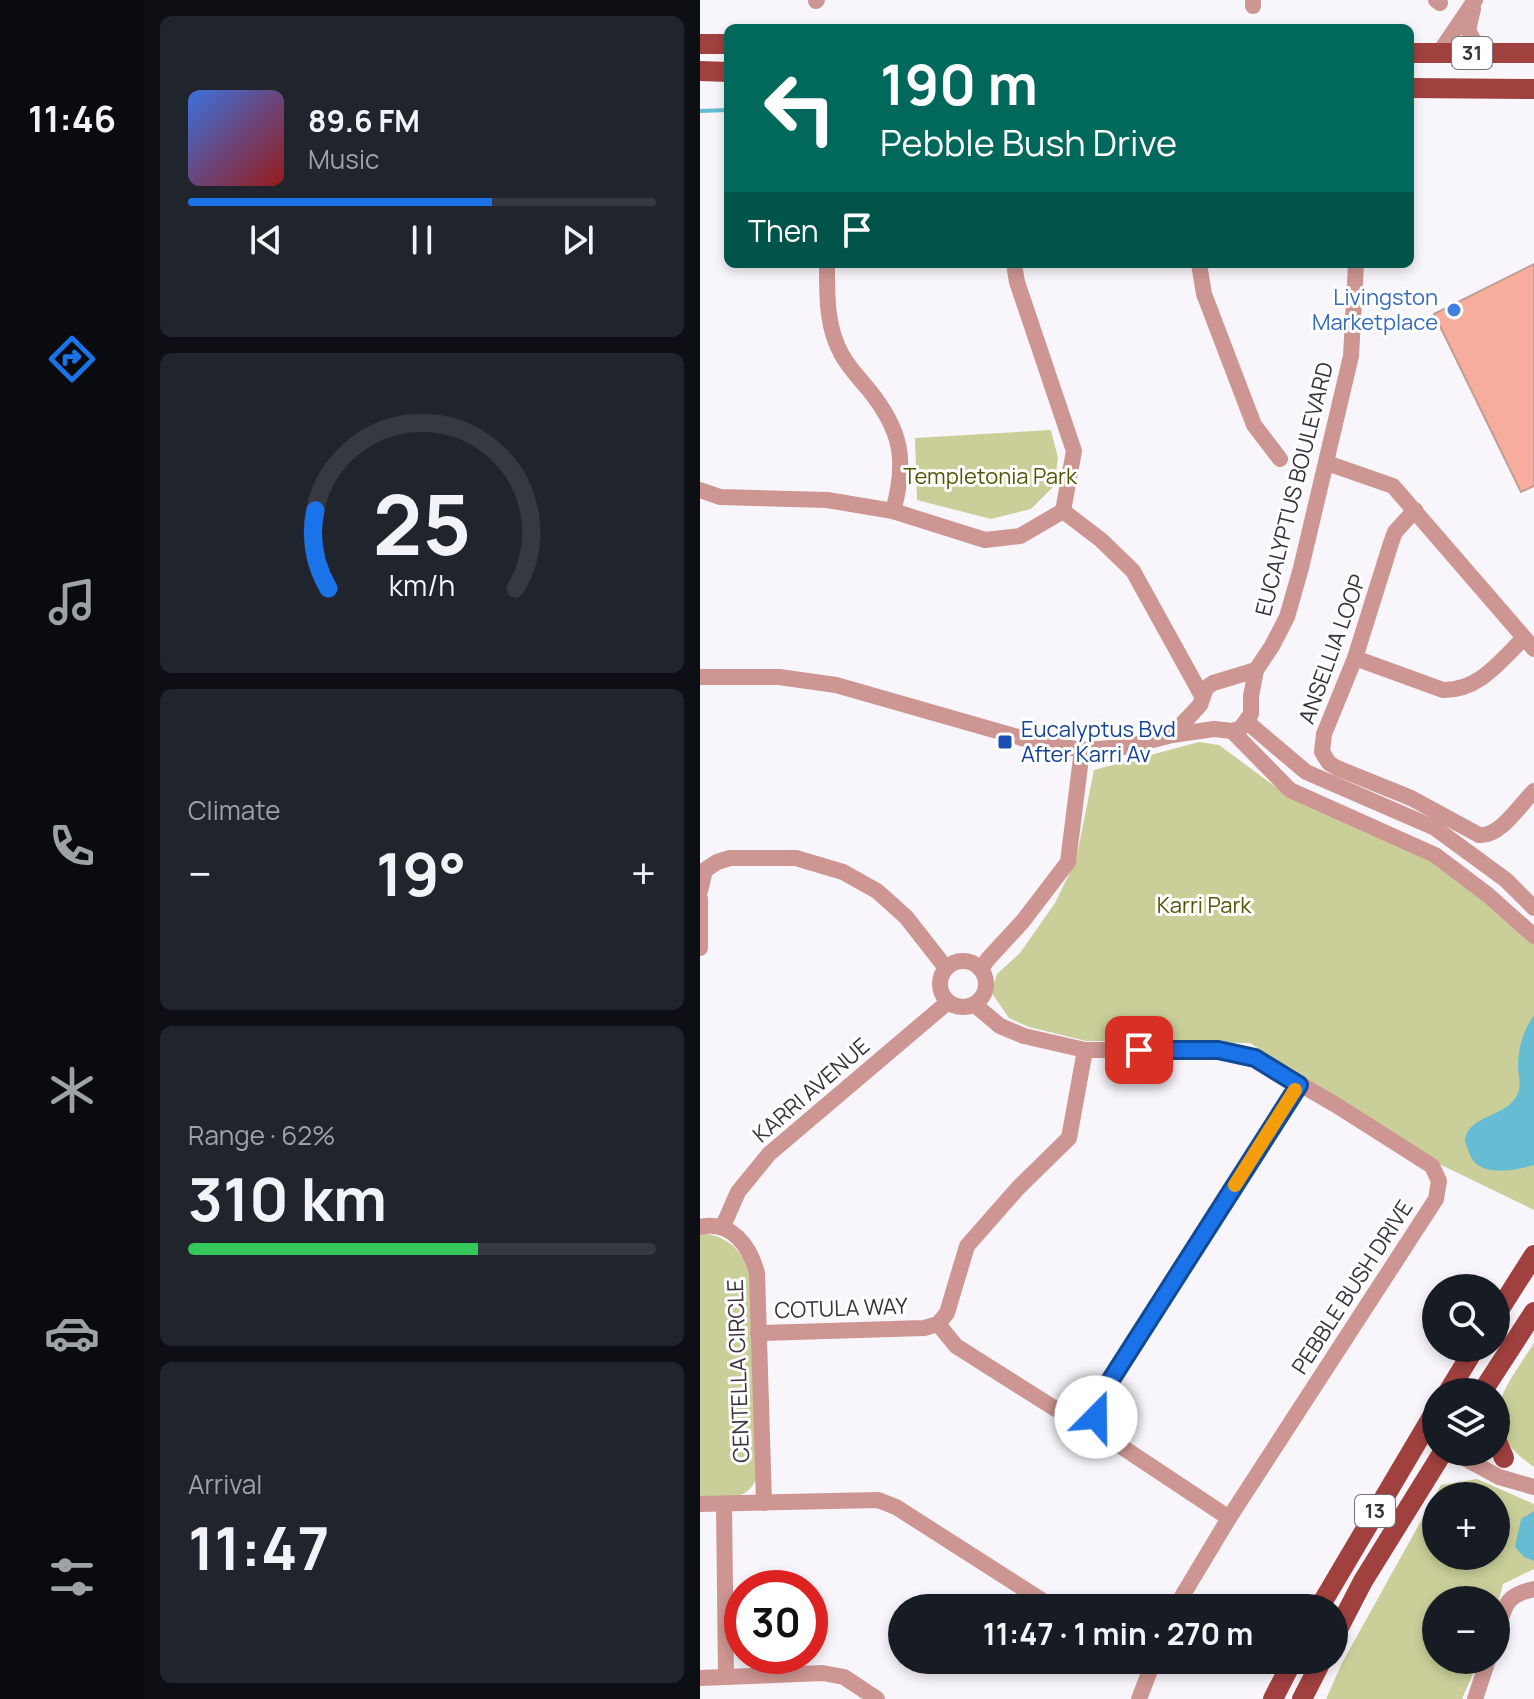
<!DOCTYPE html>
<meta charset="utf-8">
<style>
body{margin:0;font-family:Manrope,sans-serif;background:#20242c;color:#f1f3f6;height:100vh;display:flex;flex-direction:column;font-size:30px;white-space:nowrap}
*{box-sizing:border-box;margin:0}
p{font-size:26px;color:#9ea1a6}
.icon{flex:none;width:44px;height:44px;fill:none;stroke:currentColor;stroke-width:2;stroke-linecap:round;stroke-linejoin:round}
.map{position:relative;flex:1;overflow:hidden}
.side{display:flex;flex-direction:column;gap:16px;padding:16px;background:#0d0f14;width:556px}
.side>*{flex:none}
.top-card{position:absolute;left:24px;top:24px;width:690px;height:244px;border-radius:12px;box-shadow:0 4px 12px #0003;background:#00695c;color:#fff;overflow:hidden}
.fabs{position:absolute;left:722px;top:1274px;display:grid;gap:16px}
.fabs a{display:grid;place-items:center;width:88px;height:88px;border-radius:50%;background:#171b24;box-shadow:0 4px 12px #0003;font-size:40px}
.speed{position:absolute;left:24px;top:1570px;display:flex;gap:16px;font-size:40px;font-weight:700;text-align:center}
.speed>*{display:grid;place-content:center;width:104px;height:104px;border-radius:50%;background:#171b24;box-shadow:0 4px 12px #0003;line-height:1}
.speed .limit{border:12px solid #d22;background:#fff;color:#111}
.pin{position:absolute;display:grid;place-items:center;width:68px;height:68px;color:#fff;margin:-34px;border-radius:16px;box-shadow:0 4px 12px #0006}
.me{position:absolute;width:88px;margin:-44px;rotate:22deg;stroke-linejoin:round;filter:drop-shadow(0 0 6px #0008)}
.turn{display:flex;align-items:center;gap:28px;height:168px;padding:0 24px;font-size:36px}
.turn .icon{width:104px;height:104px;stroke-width:2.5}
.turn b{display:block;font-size:56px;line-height:68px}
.then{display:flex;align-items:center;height:76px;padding:0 24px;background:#0003;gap:16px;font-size:30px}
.big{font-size:60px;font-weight:700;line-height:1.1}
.side .card{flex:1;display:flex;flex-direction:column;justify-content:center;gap:12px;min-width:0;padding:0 28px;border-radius:12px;background:#20242c}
.side .dial{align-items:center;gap:0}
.dial svg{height:208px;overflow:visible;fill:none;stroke:#363941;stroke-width:7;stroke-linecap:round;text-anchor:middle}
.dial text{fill:#f1f3f6;stroke:none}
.song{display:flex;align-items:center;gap:24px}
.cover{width:96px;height:96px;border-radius:12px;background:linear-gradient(135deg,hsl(220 70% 55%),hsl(0 70% 35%))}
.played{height:8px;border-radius:4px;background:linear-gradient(90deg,#1a73e8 65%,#363941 65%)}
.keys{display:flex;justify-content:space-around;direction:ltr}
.heat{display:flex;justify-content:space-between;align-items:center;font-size:44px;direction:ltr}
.charge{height:12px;border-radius:6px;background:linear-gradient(90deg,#34c759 62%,#363941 0)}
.trip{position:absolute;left:188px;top:1594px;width:460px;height:80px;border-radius:40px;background:#171b24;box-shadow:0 4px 12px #0003;font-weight:700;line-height:80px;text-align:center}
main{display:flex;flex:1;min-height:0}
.tab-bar{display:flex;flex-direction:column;width:144px;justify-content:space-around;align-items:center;background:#090b0e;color:#9ea1a6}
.tab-bar .icon{width:56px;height:56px}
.tab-bar .active{color:#1a73e8}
.tab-bar b{font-size:36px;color:#f1f3f6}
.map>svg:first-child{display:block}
.green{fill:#cacf9a;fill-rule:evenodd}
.water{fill:#66bcd2}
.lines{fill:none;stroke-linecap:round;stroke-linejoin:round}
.stream{stroke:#66bcd2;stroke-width:4}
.building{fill:#f6ad9d;stroke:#c19d95;stroke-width:2}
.minor{stroke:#cd9692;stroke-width:16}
.major{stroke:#a0413f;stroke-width:20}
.route-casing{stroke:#114b97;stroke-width:20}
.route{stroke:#1a73e8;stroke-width:14}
.slow{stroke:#f59e0b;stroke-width:14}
.shop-dot{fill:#3f7fe0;stroke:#fff;stroke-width:3}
.transit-dot{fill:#1a4fb4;stroke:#fff;stroke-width:3}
.labels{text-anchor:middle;stroke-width:6;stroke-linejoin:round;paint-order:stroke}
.shield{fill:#fff;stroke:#747079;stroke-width:2}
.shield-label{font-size:20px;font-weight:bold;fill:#38333f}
.shop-label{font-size:22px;fill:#366cbe;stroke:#fff;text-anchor:end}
.park-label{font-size:22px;fill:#535604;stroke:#fff}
.street-label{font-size:22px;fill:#38333f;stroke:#fff}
.transit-label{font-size:22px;fill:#164399;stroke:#fff;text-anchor:start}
</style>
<main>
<nav class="tab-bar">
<b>11:46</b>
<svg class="icon active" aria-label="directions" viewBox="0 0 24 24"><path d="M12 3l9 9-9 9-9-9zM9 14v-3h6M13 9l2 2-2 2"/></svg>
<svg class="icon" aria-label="music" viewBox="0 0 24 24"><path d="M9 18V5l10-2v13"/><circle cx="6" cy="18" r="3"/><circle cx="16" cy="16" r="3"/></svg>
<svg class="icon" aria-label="phone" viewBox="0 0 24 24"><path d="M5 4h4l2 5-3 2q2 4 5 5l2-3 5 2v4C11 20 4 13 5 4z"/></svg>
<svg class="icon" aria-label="climate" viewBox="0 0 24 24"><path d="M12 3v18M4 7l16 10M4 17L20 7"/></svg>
<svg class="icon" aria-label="car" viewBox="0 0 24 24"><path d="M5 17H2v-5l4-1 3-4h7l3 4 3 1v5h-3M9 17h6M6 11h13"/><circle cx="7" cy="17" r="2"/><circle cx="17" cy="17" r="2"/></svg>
<svg class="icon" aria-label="filters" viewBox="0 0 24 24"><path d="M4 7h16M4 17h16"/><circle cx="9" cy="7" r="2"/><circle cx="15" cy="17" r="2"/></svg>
</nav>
<section class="side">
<div class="card">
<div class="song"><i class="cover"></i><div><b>89.6 FM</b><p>Music</p></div></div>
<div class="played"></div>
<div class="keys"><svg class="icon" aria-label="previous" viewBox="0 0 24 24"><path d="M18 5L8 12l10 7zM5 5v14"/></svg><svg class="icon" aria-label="pause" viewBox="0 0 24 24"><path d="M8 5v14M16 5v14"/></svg><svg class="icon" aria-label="next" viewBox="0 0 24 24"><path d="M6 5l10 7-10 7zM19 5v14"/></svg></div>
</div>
<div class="card dial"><svg viewBox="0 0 100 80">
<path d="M14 69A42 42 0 1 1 86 69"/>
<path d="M14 69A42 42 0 0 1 9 39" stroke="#1a73e8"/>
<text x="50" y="56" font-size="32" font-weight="700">25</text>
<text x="50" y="72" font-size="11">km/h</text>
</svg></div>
<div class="card"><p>Climate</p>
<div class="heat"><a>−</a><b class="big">19°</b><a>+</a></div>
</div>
<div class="card"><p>Range · 62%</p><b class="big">310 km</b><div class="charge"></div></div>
<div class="card"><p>Arrival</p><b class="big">11:47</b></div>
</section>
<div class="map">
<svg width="834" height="1699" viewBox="0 0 834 1699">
<rect width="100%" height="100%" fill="#f8f5fb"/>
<g class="green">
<polygon points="351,430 358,458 354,486 331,509 291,519 217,500 215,438"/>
<polygon points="499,742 519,745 588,796 722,853 834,939 834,1210 735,1162 550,1043 386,1041 329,1027 309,1018 291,992 297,974 320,953 355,903 376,860 394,770"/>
<path d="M0,1233C25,1235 38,1247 50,1268L56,1479C47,1502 22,1498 0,1499Z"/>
<path d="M834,1343V1467C772,1424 802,1393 834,1343Z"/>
<path d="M777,1479L834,1504V1569L803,1584L796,1611V1600H736V1660H779L762,1699H626L642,1663L741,1485ZM736,1496H796V1556H736Z"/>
</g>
<g class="water">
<path d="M834,1015V1165C814,1171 776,1178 769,1152C767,1146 763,1141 766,1135C775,1114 809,1116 818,1093C821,1085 819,1075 818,1068C818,1048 823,1031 834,1015Z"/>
<polygon points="834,1511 834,1561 824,1557 815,1547 821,1519"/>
</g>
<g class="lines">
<polyline class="stream" points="0,111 28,110"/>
</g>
<polygon class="building" points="834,264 834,486 821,492 734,314"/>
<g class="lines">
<g class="minor">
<polyline points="553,0 553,6"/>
<polyline points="736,0 740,3"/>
<polyline points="116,1 117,0"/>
<polyline points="773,9 768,30 775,43 786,53"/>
<polyline points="739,53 775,0"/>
<path d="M127,264C127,295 126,327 142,355C149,368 160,379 169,390C202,431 207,461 193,511"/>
<polyline points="499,264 504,294 554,425 580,459"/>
<polyline points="627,463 693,486 834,649"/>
<polyline points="0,490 20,497 127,500 193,511 285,540 320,536 363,511 374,451 317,282 314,264"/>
<path d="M715,510L695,532L691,543L655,658L624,734L622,752L629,763L637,768L711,798L779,835C800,837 820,805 834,791"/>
<polyline points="363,511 401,540 433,571 502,696"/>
<path d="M655,658L743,690C779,691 800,661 824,638"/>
<polyline points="0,677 79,677 136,685 325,739 382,750 426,747 472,735 514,729 532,731 541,728 551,714 551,696 556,670 572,646 587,617 601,568 651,356 656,264"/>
<polyline points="547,722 606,772 735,828 806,880 834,908"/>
<polyline points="532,731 590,790 735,855 788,895 834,936"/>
<polyline points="472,735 500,705 506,688 513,683 556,670"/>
<polyline points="0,891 5,870 17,862 30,858 96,858 143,872 177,891 206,917 246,968"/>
<polyline points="0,899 0,948"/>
<circle cx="263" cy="984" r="23"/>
<polyline points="281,969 288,959 323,921 368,862 382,750"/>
<polyline points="275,1005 300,1026 324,1036 385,1050 518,1050 555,1058 636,1105 732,1166 739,1181 736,1199 529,1518 475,1608"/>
<polyline points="23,1226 38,1192 69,1154 248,1002"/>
<path d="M0,1227C31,1220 50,1246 57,1273L64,1503"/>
<polyline points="238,1324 256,1346 362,1413 396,1417"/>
<polyline points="58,1333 224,1328 238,1324 247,1313 267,1246 318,1188 369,1138 385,1050"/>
<polyline points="753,1452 799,1477 834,1487"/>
<polyline points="0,1504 178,1500 196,1507 354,1608"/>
<polyline points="24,1504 26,1677"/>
<polyline points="529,1518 404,1435 396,1417 396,1403 599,1085"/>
<path d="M796,1634C805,1607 804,1595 834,1589"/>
<polyline points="436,1660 450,1669"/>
<polyline points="0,1678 123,1673 144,1677 177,1699"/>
<polyline points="439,1699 454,1660"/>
<polyline points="775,1699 788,1660"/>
</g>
<g class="major">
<polyline points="0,44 28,44"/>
<polyline points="710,53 834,53"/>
<polyline points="0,71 28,72"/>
<polyline points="710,88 834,89"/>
<polyline points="796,1315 834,1255"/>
<polyline points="748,1392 775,1348"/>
<polyline points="782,1392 834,1312"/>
<polyline points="796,1439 804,1458"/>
<polyline points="619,1608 736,1410"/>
<polyline points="634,1637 663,1581 743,1452"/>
<polyline points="573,1699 593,1660"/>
<polyline points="602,1699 622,1660"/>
</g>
</g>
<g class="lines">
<g class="route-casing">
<polyline id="route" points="396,1417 396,1403 599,1085 555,1058 518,1050 439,1050"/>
</g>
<use href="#route" class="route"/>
<polyline class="slow" points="535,1185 595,1090"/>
</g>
<circle class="shop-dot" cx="754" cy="310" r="8"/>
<rect class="transit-dot" x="297" y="734" width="16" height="16" rx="4"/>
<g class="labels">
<g class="shield">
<rect x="752" y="37" width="40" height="32" rx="6"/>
<rect x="655" y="1495" width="40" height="32" rx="6"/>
</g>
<g class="shield-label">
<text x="772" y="60">31</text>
<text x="675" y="1518">13</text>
</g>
<g class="shop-label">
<text x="738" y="305">Livingston<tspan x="738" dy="25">Marketplace</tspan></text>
</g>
<g class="park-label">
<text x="290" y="484">Templetonia Park</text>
<text x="504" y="913">Karri Park</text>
</g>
<g class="street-label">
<text transform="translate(594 489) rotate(-76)" y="8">EUCALYPTUS BOULEVARD</text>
<text transform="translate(632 649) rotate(-70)" y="8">ANSELLIA LOOP</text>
<text transform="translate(111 1090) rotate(-41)" y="8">KARRI AVENUE</text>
<text transform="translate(652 1287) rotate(-57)" y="8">PEBBLE BUSH DRIVE</text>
<text transform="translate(141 1308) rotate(-2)" y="8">COTULA WAY</text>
<text transform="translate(38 1371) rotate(-92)" y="8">CENTELLA CIRCLE</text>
</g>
<g class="transit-label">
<text x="321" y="737">Eucalyptus Bvd<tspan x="321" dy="25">After Karri Av</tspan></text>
</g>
</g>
</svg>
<div class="fabs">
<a><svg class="icon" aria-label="search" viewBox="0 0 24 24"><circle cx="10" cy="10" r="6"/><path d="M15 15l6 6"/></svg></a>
<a><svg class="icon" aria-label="layers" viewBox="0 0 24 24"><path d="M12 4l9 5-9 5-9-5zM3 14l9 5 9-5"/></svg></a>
<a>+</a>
<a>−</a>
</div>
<div class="speed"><div class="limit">30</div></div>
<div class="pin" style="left:439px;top:1050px;background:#d93025"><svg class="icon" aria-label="arrive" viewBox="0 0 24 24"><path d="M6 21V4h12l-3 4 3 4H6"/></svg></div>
<svg class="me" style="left:396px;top:1417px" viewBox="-20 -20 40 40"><circle r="19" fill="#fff"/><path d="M0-13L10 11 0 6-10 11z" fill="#1a73e8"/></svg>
<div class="trip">11:47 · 1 min · 270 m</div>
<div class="top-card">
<div class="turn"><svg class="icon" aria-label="left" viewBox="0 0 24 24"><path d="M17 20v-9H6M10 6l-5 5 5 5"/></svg><div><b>190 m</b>Pebble Bush Drive</div></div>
<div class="then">Then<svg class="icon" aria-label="arrive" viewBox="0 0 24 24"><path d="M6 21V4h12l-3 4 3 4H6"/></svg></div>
</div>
</div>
</main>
